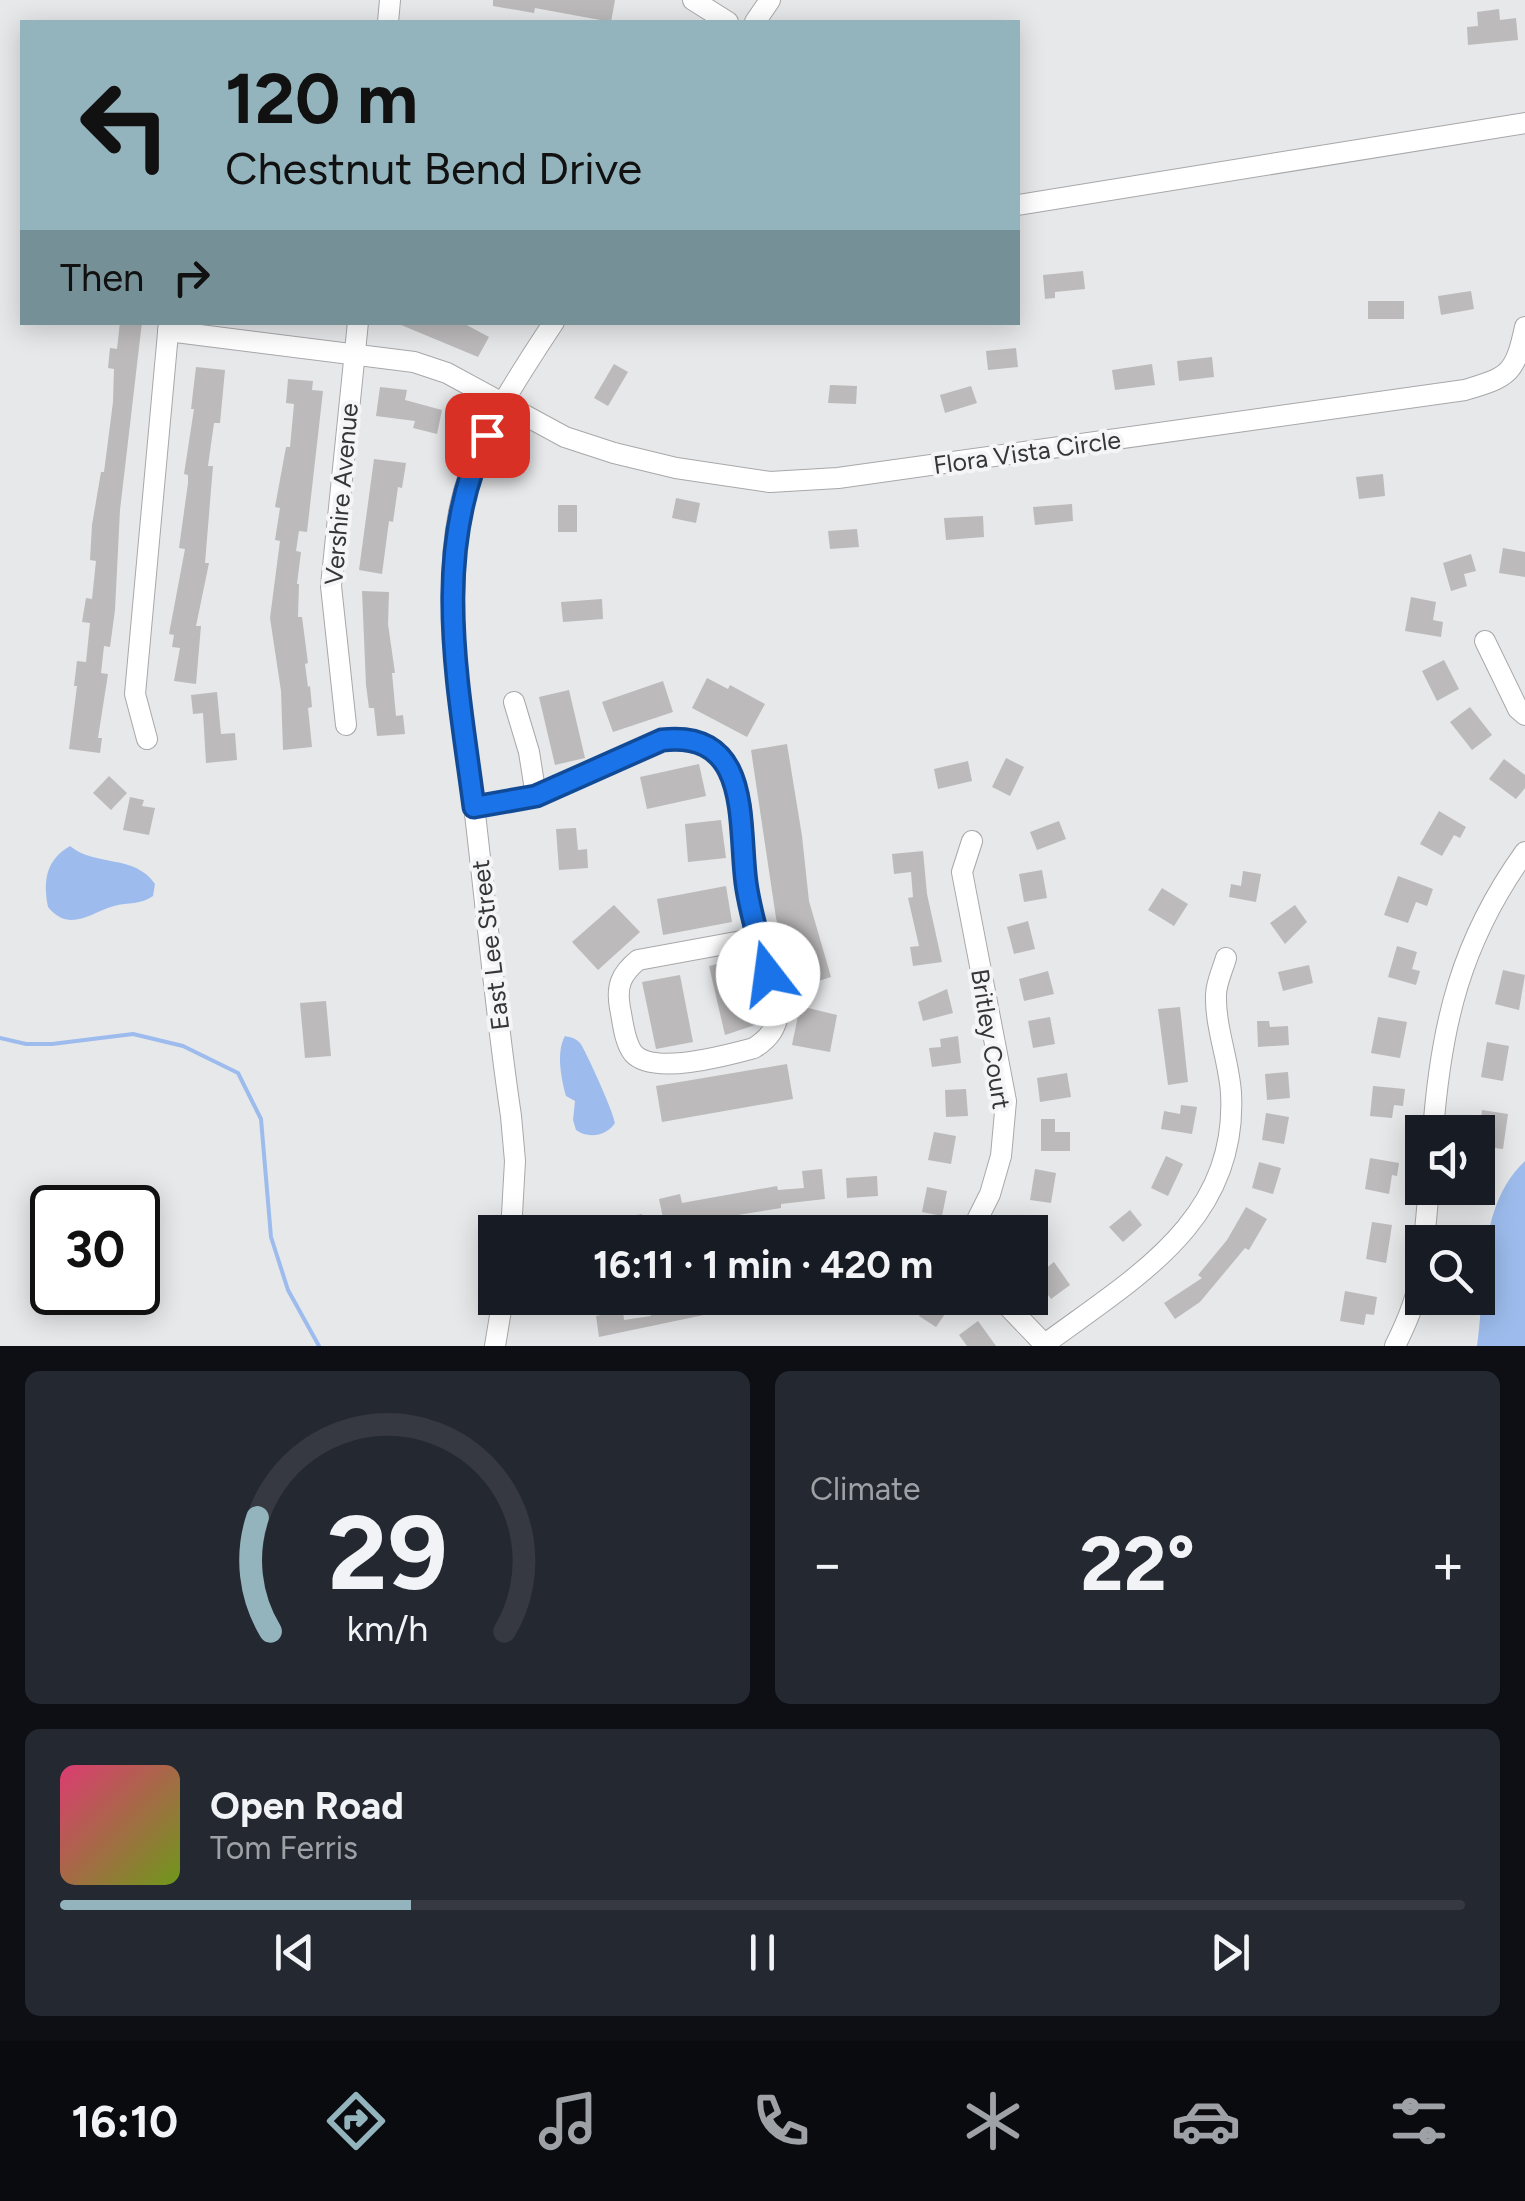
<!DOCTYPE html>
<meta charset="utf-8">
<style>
body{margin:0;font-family:Figtree,sans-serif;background:#242831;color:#f1f3f6;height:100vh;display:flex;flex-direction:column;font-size:38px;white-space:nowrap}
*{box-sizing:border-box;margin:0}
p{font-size:32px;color:#9ea1a6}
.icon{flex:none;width:55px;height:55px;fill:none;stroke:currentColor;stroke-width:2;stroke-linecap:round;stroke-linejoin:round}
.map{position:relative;height:1346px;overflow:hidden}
.panel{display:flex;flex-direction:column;gap:25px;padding:25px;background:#0d0f14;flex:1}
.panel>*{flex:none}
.top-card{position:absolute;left:20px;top:20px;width:1000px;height:305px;border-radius:0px;box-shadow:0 5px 25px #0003;background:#94b4bd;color:#111;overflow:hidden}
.controls{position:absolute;left:1405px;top:1115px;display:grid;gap:20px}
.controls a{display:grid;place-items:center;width:90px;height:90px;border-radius:0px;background:#171b24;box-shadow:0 5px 25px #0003;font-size:50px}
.speed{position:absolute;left:30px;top:1185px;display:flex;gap:20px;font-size:50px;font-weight:700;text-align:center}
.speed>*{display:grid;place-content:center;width:130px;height:130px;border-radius:50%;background:#171b24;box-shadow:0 5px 25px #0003;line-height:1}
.speed .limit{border:5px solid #111;border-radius:15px;background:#fff;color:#111}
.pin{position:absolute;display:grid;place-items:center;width:85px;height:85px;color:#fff;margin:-42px;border-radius:20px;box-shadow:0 5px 15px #0006}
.me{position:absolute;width:110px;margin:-55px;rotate:345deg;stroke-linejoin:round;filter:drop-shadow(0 0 8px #0008)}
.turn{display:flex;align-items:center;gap:35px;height:210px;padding:0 40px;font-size:45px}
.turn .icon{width:130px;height:130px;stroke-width:2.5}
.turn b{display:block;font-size:70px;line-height:85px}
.then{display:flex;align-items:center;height:95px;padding:0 40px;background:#0003;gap:20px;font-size:38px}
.big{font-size:75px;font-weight:700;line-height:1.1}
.panel .tile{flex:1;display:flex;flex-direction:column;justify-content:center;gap:15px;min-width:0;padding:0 35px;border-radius:15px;background:#242831}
.panel .dial{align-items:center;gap:0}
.dial svg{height:260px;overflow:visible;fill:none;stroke:#363941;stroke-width:7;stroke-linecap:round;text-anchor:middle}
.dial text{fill:#f1f3f6;stroke:none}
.song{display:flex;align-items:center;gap:30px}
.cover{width:120px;height:120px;border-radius:15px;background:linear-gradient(135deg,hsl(340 70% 55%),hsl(80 70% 35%))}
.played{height:10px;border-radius:5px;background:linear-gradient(90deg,#94b4bd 25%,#363941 25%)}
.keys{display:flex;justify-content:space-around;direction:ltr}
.heat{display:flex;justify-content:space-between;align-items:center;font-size:55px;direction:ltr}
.panel .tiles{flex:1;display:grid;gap:25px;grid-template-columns:1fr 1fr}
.tile:last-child{grid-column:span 2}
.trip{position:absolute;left:478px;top:1215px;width:570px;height:100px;border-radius:0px;background:#171b24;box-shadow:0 5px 25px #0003;font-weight:700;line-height:100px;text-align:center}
.dock{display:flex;height:160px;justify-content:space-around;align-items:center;background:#090b0e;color:#9ea1a6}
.dock .icon{width:70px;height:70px}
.dock .on{color:#94b4bd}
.dock b{font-size:45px;color:#f1f3f6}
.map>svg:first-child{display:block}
.water{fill:#9dbced}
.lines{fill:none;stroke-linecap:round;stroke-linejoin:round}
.stream{stroke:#9dbced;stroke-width:4}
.building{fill:#bcbabb}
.minor-casing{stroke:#a8a8aa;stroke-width:22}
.minor{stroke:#fff;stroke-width:20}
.route-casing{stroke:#114b97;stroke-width:25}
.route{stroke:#1a73e8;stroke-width:18}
.labels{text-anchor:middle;stroke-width:8;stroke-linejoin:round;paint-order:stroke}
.street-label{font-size:25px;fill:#353636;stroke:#f5f5f7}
</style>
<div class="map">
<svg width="1525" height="1346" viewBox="0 0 1525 1346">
<rect width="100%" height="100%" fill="#e7e8ea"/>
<g class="water">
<path d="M70,846C95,867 135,854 155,884L153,896C141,905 128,902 114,906C90,913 69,933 48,907C43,880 46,860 70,846Z"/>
<path d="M565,1036C572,1038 574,1037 580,1043C586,1051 614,1113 615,1123C607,1136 588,1139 576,1130L573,1120L575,1101L566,1096C561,1078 556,1052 565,1036Z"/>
<path d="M1525,1161V1346H1477C1486,1285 1476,1207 1525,1161Z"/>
</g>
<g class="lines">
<polyline class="stream" points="0,1038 26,1044 52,1044 133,1034 183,1046 238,1073 261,1119 271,1237 288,1290 319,1346"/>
</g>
<g class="building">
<polygon points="493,0 615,0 611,22 535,8 534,13 493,6"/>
<polygon points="1499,9 1500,20 1516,18 1518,40 1468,45 1467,27 1478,26 1477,12"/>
<polygon points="1083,271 1085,289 1055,292 1055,298 1045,299 1043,275"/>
<polygon points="1471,291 1474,309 1441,315 1438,296"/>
<rect x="1368" y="301" width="36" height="18"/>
<polygon points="120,322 142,322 120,510 115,610 110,647 104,646 101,673 108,674 98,738 102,738 100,753 69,749 77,686 74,686 77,661 86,662 90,623 82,622 86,598 92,599 96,561 90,560 92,525 101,472 104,472 113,402 114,369 108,368 110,348 117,349"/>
<polygon points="394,322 461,322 489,337 478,357"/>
<polygon points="1016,348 1018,367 988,370 986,351"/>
<polygon points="1212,357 1214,377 1179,381 1177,361"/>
<polygon points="614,364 628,372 608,406 594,398"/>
<polygon points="1152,364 1155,385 1115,390 1112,370"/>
<polygon points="196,367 225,370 220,423 214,423 208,466 213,466 205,563 209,563 196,626 201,626 196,684 174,681 180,648 172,647 174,635 169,634 185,549 179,548 188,483 188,475 184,474 194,409 191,409"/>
<polygon points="288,379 313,381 312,390 323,391 307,532 299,531 296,551 301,552 297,584 299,584 298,617 302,617 308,663 305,664 308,687 310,686 312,707 308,708 312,747 283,750 281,691 270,618 280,541 275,540 280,508 275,507 286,447 290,447 294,404 286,403"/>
<polygon points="830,385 857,386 856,404 828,403"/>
<polygon points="971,386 977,403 945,413 940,395"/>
<polygon points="380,387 407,390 405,400 442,410 437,434 413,428 415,421 376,416"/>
<polygon points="374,459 406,463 402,488 398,487 393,522 389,521 382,574 359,570"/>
<polygon points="1383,474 1385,496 1359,499 1356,477"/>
<polygon points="676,498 700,503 696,523 672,518"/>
<polygon points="1072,504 1073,521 1035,525 1033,507"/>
<rect x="558" y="505" width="19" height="27"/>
<polygon points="983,516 984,537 946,540 944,518"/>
<polygon points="857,529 859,547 830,549 828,531"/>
<polygon points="1503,548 1525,552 1525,577 1499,573"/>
<polygon points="1471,554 1476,571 1464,574 1467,586 1451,591 1443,563"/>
<polygon points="362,591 389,592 388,624 395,673 392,673 396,716 403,715 405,734 377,736 374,708 369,708 366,685"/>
<polygon points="1411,597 1436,602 1433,620 1443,622 1441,637 1405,631"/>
<polygon points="602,599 603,619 563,622 561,602"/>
<polygon points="1444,660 1459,689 1437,701 1422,671"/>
<polygon points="707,678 728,689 730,685 765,704 747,737 692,708"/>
<polygon points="663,681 673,712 613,732 602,702"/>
<polygon points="569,690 585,758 555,765 539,697"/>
<polygon points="217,692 221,734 235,733 237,760 206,763 203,713 193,714 191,695"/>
<polygon points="1470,707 1492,735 1472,750 1450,722"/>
<polygon points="787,744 802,836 809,901 831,977 796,988 776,918 751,750"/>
<polygon points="1006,758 1024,767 1010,796 992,787"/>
<polygon points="1504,759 1525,775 1525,788 1516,799 1489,779"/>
<polygon points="968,761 972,781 938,789 934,769"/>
<polygon points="699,764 706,796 647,809 640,777"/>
<polygon points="109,776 127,793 111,810 93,793"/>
<polygon points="130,797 144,800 142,806 155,808 149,835 123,830"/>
<polygon points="1439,811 1466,827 1460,838 1454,835 1442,856 1420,844"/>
<polygon points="721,820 726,858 688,862 685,824"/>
<polygon points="1059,821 1066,839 1037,850 1030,832"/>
<polygon points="576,828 578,850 587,849 588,868 559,870 556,829"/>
<polygon points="923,851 927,894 942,962 913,966 910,947 919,946 908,898 913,897 911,872 894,874 892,854"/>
<polygon points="1042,870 1047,898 1024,902 1019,874"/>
<polygon points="1243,871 1261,874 1256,902 1229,897 1231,884 1241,886"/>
<polygon points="1398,876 1433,889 1427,906 1416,902 1408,923 1384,915"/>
<polygon points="726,886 732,922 663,935 657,899"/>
<polygon points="1162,888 1188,904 1174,926 1148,910"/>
<polygon points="614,905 640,932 598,970 572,942"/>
<polygon points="1295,905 1307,922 1285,944 1270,923"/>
<polygon points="1028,921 1035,949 1014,954 1007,927"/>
<polygon points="1397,946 1417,952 1412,969 1420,971 1416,985 1388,977"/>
<polygon points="743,958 761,1023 725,1035 709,966"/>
<polygon points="1309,965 1313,983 1283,991 1278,972"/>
<polygon points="1503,970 1525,975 1519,1010 1495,1004"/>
<polygon points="1048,971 1054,994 1024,1001 1019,979"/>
<polygon points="680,975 693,1042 656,1049 642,982"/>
<polygon points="947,989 953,1013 923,1021 918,1002"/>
<polygon points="326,1001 331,1056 305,1058 300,1003"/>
<polygon points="800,1006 837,1015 830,1052 792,1045"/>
<polygon points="1180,1007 1188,1082 1168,1085 1158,1009"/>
<polygon points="1050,1017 1055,1044 1033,1048 1028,1021"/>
<polygon points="1378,1017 1407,1022 1400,1058 1371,1053"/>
<polygon points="1257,1021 1269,1021 1270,1027 1288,1026 1289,1045 1258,1047"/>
<polygon points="958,1036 961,1063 932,1067 929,1048 941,1047 940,1039"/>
<polygon points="1487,1042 1509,1046 1503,1081 1481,1077"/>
<polygon points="787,1064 793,1099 662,1122 656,1086"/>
<polygon points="1288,1072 1290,1098 1267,1100 1265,1074"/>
<polygon points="1067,1073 1071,1097 1040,1102 1037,1078"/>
<polygon points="1373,1086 1405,1089 1403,1106 1394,1105 1392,1118 1370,1116"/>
<polygon points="966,1089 968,1116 946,1117 945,1090"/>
<polygon points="1181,1105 1197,1107 1192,1134 1161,1129 1164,1111 1180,1114"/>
<polygon points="1482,1110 1508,1114 1503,1149 1478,1146"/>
<polygon points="1266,1113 1289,1117 1284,1144 1262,1140"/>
<polygon points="1041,1119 1055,1119 1055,1132 1070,1132 1070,1151 1041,1151"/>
<polygon points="934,1132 956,1136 951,1164 928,1160"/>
<polygon points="1166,1156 1183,1164 1168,1196 1151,1188"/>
<polygon points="1370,1158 1399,1163 1397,1176 1392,1175 1389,1194 1365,1189"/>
<polygon points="1259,1162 1281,1168 1273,1194 1252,1188"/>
<polygon points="822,1169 825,1199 781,1204 781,1208 665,1227 659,1199 680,1194 682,1203 777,1186 778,1190 804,1188 802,1171"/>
<polygon points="1035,1169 1056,1173 1051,1203 1030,1200"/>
<polygon points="877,1176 878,1196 847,1198 846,1178"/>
<polygon points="927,1187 947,1191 942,1216 922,1212"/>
<polygon points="1246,1207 1267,1219 1249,1250 1245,1248 1200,1302 1175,1319 1164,1303 1202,1278 1198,1275 1227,1240"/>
<polygon points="1130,1210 1142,1225 1123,1242 1109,1227"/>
<polygon points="642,1214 645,1232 576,1232 575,1227"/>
<polygon points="1372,1222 1392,1225 1386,1263 1366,1259"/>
<polygon points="1054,1262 1070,1285 1051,1299 1035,1277"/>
<polygon points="1345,1291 1377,1297 1374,1315 1366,1314 1364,1325 1340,1321"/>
<polygon points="685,1298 715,1298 718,1312 599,1337 596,1316 623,1311 624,1320 651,1316 649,1306"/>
<polygon points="752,1298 822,1298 822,1302 755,1314"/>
<polygon points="932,1298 956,1298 936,1327 919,1316"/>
<polygon points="978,1321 996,1346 967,1346 959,1335"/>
</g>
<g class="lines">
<g class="minor-casing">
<g id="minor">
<polyline points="693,0 728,22"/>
<polyline points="388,22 390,0"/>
<polyline points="755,22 770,0"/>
<polyline points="1018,205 1525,123"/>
<path d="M168,331L414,362L447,373L565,437L614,453L676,468L770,482L838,478L1465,390C1509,377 1515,374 1525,327"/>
<polyline points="1485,641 1518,709 1525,715"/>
<polyline points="514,702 529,752 536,796"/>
<polyline points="346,725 331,586 358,322"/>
<polyline points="147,739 135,694 169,322"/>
<path d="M474,807L536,796L662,740C689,737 714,742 729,767C747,797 741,854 747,889C755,930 767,970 779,1009C777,1027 770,1038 754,1048C728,1055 653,1076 633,1053C624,1041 623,1022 620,1008C616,986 621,974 638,960L758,938"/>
<path d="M1433,1132C1441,1024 1461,941 1525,852"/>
<path d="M511,1232L515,1161L511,1116C496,1016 487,915 475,814C463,716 440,610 459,512C473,442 516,380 554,322"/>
<polyline points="971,1232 990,1194 1001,1156 1006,1101 962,872 972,841"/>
<polyline points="1424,1242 1429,1188"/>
<polyline points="1000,1298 1046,1346"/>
<path d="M1045,1344C1134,1278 1238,1221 1231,1093C1229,1061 1215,1027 1216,995C1216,983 1223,969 1226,958"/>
<polyline points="495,1346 503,1298"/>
<path d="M1395,1346C1408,1320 1420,1292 1422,1263"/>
</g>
</g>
<use href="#minor" class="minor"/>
</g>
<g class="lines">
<g class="route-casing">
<path id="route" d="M487,435C430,552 458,684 474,807L536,796L662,740C752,730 738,822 746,883C750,913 760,944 768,974"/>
</g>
<use href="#route" class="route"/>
</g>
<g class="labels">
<g class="street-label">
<text transform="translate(1027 452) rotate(-8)" y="9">Flora Vista Circle</text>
<text transform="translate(341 494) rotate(-85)" y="9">Vershire Avenue</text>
<text transform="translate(490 945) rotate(-97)" y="9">East Lee Street</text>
<text transform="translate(991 1039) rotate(81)" y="9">Britley Court</text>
</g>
</g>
</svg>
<div class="controls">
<a><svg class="icon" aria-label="sound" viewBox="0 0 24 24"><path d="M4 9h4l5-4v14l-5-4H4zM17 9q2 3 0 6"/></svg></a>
<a><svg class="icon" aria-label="search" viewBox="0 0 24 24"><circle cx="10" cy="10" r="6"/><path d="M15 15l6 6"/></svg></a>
</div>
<div class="speed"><div class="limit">30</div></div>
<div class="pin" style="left:487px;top:435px;background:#d93025"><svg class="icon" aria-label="arrive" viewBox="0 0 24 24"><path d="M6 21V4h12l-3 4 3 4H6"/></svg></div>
<svg class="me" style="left:768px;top:974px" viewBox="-20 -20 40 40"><circle r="19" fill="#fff"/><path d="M0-13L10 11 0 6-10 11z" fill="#1a73e8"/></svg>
<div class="trip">16:11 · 1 min · 420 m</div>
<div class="top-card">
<div class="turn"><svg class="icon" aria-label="left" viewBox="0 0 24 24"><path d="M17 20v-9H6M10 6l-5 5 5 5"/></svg><div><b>120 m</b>Chestnut Bend Drive</div></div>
<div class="then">Then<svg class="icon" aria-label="right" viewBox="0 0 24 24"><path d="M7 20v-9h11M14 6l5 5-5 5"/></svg></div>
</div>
</div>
<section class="panel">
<div class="tiles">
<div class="tile dial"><svg viewBox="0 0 100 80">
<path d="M14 69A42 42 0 1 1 86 69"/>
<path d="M14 69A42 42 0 0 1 10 34" stroke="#94b4bd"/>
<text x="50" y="56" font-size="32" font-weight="700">29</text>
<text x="50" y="72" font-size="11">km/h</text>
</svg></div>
<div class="tile"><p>Climate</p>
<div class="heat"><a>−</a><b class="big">22°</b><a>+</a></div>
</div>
<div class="tile">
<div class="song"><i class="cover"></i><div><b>Open Road</b><p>Tom Ferris</p></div></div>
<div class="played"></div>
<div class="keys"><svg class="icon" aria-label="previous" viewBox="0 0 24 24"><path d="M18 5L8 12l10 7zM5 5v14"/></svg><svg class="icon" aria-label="pause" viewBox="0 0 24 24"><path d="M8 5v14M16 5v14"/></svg><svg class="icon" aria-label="next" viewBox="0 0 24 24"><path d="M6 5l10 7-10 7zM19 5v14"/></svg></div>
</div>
</div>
</section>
<nav class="dock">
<b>16:10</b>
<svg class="icon on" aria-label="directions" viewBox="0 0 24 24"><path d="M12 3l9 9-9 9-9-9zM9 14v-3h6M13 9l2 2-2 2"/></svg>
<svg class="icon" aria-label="music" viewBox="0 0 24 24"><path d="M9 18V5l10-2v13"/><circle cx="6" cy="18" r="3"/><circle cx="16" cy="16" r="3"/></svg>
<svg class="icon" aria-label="phone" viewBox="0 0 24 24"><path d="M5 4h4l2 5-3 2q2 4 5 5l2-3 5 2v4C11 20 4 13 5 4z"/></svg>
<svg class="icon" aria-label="climate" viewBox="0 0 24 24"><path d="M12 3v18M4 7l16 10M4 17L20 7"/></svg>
<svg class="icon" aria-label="car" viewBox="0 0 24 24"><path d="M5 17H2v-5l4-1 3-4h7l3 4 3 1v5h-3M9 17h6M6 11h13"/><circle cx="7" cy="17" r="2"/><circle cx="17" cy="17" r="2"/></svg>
<svg class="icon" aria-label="filters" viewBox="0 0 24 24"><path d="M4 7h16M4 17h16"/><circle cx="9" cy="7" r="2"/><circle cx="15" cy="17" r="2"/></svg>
</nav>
